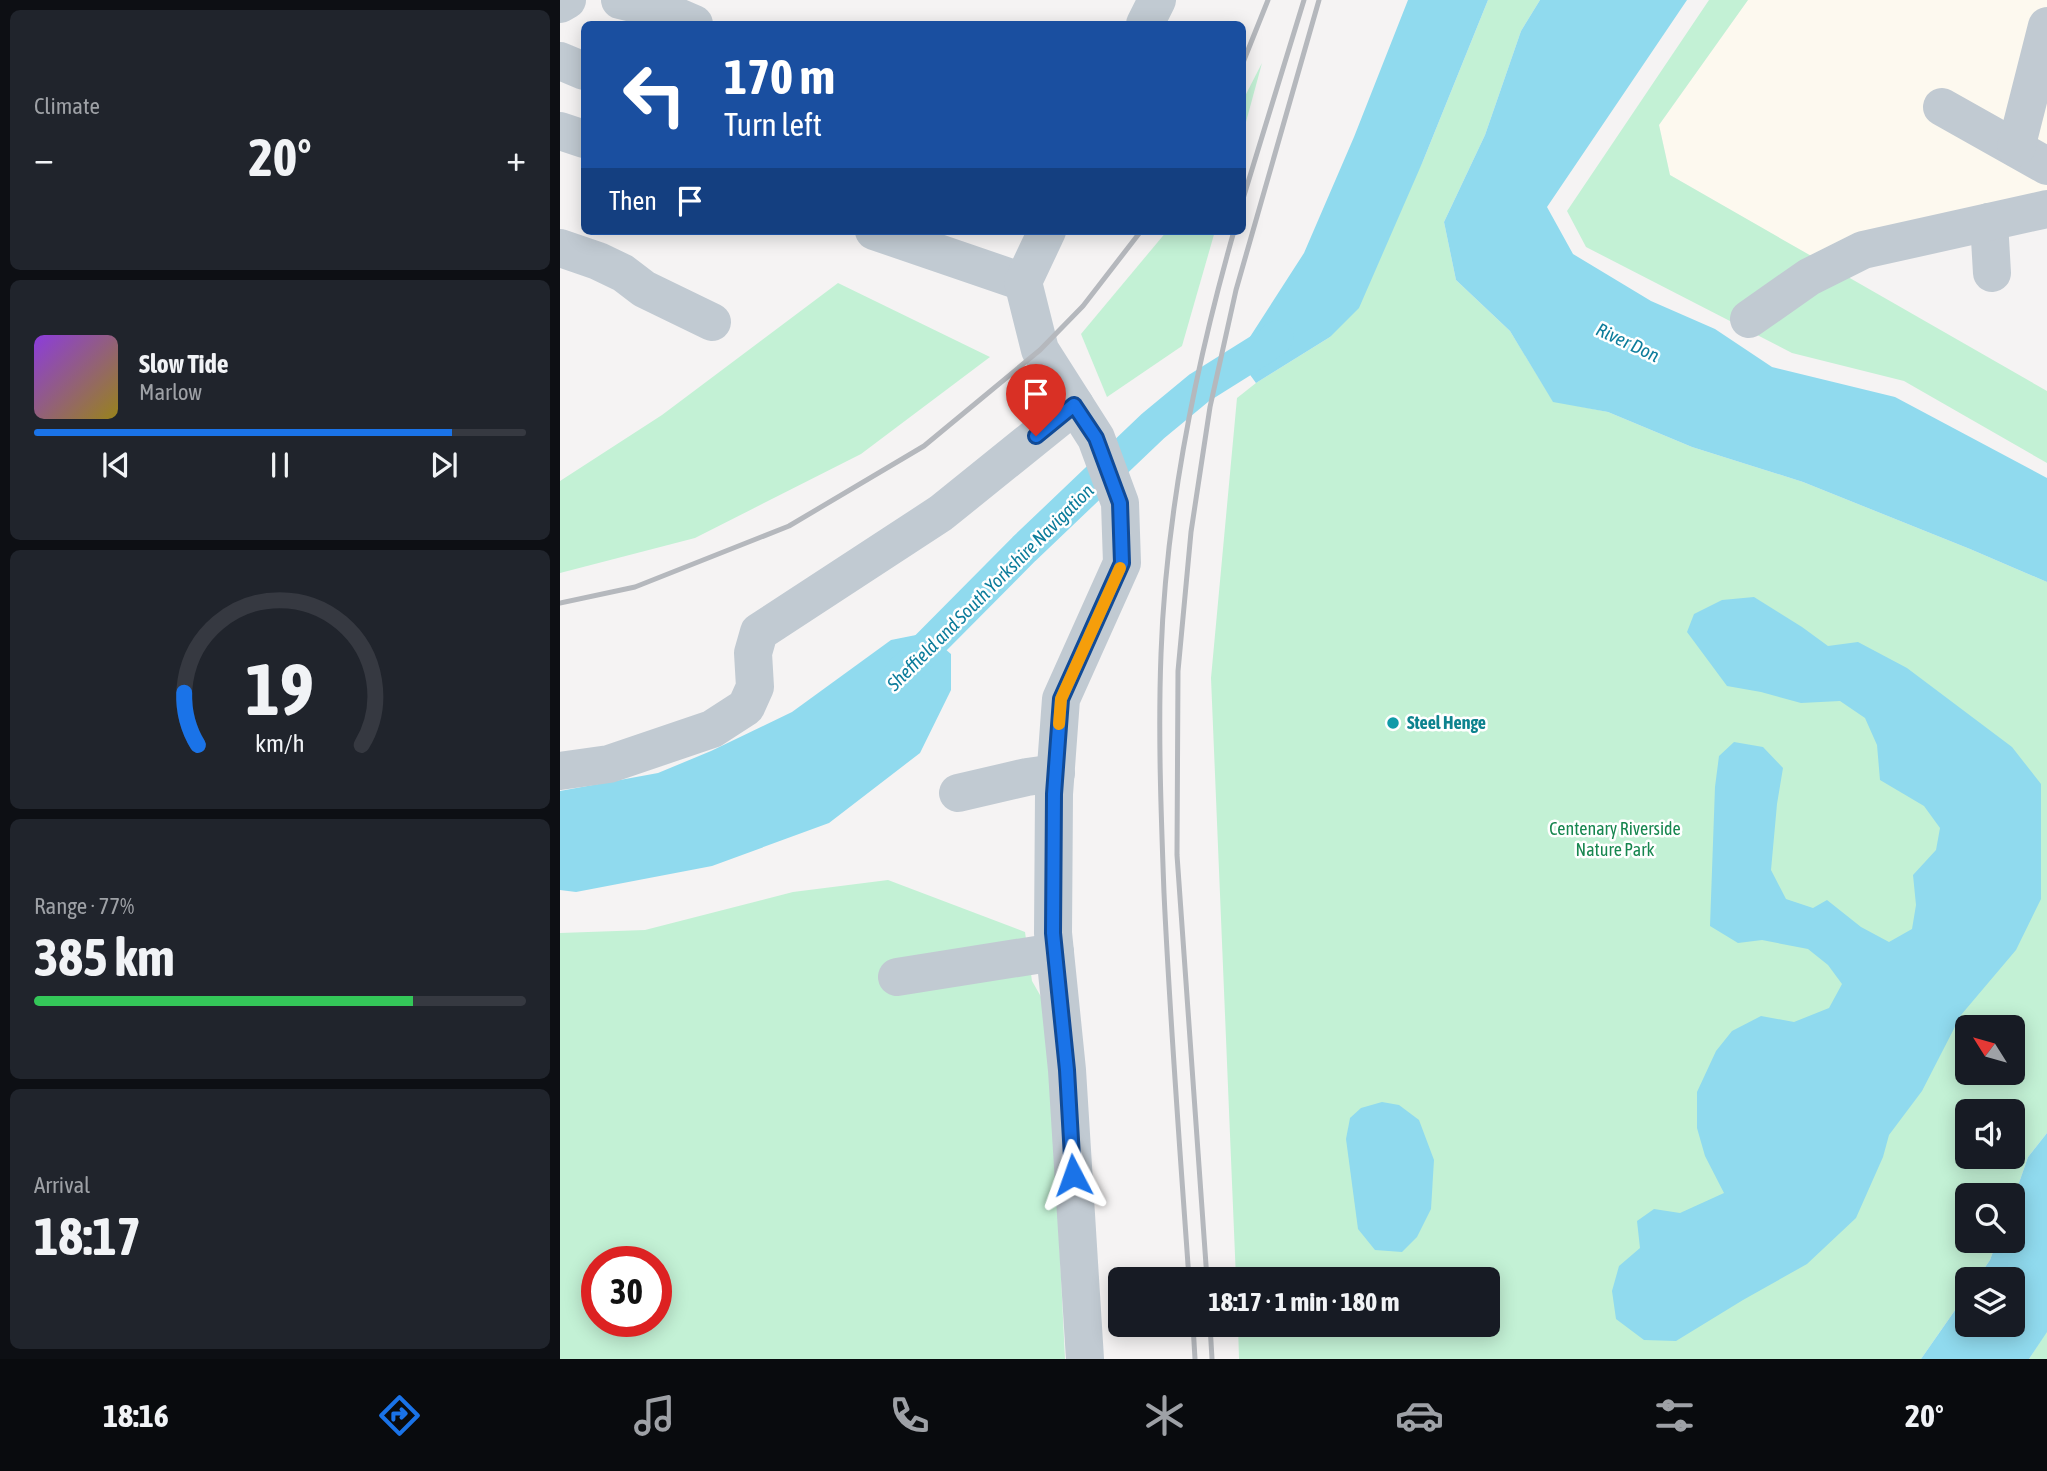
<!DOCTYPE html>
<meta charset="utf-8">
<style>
body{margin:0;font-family:"Asap Condensed",sans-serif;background:#20242c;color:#f1f3f6;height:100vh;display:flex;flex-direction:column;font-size:26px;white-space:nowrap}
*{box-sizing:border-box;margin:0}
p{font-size:23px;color:#9ea1a6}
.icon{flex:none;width:38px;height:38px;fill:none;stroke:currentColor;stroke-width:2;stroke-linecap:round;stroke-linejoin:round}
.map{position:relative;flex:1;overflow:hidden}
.drawer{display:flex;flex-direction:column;gap:10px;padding:10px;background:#0d0f14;width:560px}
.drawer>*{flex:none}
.top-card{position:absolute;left:21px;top:21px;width:665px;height:214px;border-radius:10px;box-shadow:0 4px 18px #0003;background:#1a4fa0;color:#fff;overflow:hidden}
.needle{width:46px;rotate:307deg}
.buttons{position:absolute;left:1395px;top:1015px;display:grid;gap:14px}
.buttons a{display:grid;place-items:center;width:70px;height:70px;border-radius:10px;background:#171b24;box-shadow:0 4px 18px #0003;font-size:35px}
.speed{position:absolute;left:21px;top:1246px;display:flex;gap:14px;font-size:35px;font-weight:700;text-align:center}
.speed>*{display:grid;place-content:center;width:91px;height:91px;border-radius:50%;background:#171b24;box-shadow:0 4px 18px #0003;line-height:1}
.speed .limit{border:10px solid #d22;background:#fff;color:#111}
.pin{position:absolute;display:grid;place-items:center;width:60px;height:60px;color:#fff;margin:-72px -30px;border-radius:50% 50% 50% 0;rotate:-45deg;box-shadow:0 0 7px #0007}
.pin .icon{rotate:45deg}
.me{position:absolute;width:77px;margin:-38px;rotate:356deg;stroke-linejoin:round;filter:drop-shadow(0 0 5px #0008)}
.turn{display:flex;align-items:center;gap:24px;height:147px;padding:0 28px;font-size:32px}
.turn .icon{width:91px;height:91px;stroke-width:2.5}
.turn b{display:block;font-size:49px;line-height:60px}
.then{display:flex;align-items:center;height:66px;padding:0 28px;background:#0003;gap:14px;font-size:26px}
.big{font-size:52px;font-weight:700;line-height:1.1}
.drawer .card{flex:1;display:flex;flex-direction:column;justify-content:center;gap:10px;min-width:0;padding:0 24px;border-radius:10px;background:#20242c}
.drawer .dial{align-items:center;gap:0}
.dial svg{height:182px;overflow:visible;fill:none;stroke:#363941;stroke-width:7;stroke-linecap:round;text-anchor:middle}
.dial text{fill:#f1f3f6;stroke:none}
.song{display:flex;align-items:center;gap:21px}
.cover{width:84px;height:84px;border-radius:10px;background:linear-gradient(135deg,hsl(270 70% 55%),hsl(50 70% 35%))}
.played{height:7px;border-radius:4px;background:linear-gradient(90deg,#1a73e8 85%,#363941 85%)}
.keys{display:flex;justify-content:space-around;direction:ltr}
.heat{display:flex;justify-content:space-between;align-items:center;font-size:38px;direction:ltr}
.charge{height:10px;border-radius:5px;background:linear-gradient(90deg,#34c759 77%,#363941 0)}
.trip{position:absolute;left:548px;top:1267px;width:392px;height:70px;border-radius:10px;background:#171b24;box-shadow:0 4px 18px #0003;font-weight:700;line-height:70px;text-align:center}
.tabs{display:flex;height:112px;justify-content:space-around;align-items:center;background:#090b0e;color:#9ea1a6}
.tabs .icon{width:49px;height:49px}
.tabs .on{color:#1a73e8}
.tabs b{font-size:32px;color:#f1f3f6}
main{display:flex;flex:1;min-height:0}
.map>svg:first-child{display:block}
.commercial{fill:#fdf9ef}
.green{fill:#c3f1d5;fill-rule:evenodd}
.water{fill:#90daee}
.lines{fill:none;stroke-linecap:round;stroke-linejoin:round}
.canal{stroke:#90daee;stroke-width:33}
.minor{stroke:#c1cad2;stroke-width:38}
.rail{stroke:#b5b8bd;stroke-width:5}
.route-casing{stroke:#114b97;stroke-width:18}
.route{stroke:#1a73e8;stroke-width:12}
.slow{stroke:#f59e0b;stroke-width:12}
.culture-dot{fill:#0f9aa8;stroke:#fff;stroke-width:2.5}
.labels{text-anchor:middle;stroke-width:5;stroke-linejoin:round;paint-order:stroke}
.culture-label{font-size:18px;font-weight:bold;fill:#0d838f;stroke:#fff;text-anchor:start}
.park-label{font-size:18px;fill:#17864f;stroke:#fff}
.water-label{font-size:19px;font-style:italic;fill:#0c7c9b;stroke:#fff}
</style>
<main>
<section class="drawer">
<div class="card"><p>Climate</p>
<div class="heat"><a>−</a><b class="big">20°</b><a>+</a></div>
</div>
<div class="card">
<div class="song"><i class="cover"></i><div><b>Slow Tide</b><p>Marlow</p></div></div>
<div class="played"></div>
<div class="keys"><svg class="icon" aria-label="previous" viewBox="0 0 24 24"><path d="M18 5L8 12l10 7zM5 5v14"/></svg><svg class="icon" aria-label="pause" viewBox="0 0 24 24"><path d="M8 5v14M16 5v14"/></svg><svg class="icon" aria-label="next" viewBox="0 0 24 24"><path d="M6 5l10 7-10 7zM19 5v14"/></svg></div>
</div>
<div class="card dial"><svg viewBox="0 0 100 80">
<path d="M14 69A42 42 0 1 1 86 69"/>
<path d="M14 69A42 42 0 0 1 8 46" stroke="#1a73e8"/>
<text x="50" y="56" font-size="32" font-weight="700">19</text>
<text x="50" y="72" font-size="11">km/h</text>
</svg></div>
<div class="card"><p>Range · 77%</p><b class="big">385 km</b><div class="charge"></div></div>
<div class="card"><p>Arrival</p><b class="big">18:17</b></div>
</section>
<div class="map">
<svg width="1487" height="1359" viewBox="0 0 1487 1359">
<rect width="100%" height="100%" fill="#f5f3f3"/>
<polygon class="commercial" points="1188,0 1487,0 1487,223 1280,273 1110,175 1099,125"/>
<g class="green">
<path d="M928,0H980L961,31L925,135L884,222L896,280L950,331L993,401L1048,412L1132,447L1243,482L1410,549L1487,582V1133L1468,1157L1453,1200L1452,1195H1407V1241H1437L1430,1260L1417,1279H1407V1293L1361,1359H679L678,1325H928V1279H676L651,678L677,398L696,383L770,337L863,161ZM1407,1027H1452V1073H1407ZM1407,1111H1452V1157H1407Z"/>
<polygon points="1149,0 1188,0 1099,125 1110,175 1487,391 1487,463 1344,381 1232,353 1026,247 1007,211"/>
<polygon points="702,63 683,133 683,100"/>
<polygon points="607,231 655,231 622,346 547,397 521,334"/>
<polygon points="278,283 430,357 301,454 135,538 0,573 0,481 102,415"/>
<path d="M328,880L465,932L472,981L488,1009L505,1359H0V933L85,930L233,892ZM37,1262H96V1321H37Z"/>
<polygon points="1487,1331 1487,1359 1469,1359"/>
</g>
<g class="water">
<polygon points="848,0 928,0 863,161 799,308 770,337 696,383 677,357 744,253 794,137"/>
<polygon points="980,0 1127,0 987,207 1013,254 1091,301 1155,329 1212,367 1335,397 1487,478 1487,582 1410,549 1243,482 1132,447 1048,412 993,402 950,331 896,280 884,222 925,135 961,31"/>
<polygon points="1194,597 1242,627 1268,646 1298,642 1347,668 1452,747 1481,784 1481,899 1456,950 1401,1015 1362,1091 1329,1135 1323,1157 1296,1218 1247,1264 1183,1300 1116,1341 1084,1340 1056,1319 1052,1291 1059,1266 1080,1248 1077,1221 1094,1209 1120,1213 1164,1193 1145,1156 1137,1128 1137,1092 1156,1051 1172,1031 1201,1016 1234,1022 1269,1008 1282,984 1268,965 1248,949 1202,940 1178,943 1150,926 1155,787 1159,756 1174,742 1203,747 1223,768 1217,804 1211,870 1226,899 1253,908 1267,900 1301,927 1329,942 1352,929 1356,905 1353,875 1376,850 1380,828 1364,806 1320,780 1317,745 1305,718 1280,701 1241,703 1201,692 1167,686 1127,632 1134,614 1162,600"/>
<polygon points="366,633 391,654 391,690 360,753 269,823 152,866 16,892 0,890 0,791 98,773 151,751 232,712 331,640"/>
<polygon points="822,1102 839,1105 859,1120 874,1160 871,1209 857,1237 842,1252 815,1250 798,1229 786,1139 790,1118 801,1108"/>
<polygon points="1487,1133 1487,1332 1469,1359 1361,1359 1407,1293 1407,1325 1452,1325 1452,1279 1417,1279 1430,1260 1437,1241 1452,1241 1453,1200 1468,1157"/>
</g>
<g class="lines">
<polyline class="canal" points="341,673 464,549 593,426 639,388 711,343 717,337"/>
<g class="minor">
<polyline points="60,0 102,10 134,24"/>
<polyline points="0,4 7,0"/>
<polyline points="585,24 597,0"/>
<polyline points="0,61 24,71"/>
<polyline points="1382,107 1487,166"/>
<polyline points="0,131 24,139"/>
<polyline points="1456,148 1487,26"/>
<polyline points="1429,222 1432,273"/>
<polyline points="314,231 463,282"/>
<polyline points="487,231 463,282 480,350 536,438 560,503 562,563 501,699 494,794 493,933 507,1070 525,1359"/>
<polyline points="0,248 38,261 63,273 84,289 152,322"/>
<polyline points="1189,319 1249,277 1303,250 1487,209"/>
<polyline points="0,771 49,764 152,729 186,707 195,687 193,653 199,632 381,513 515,405"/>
<polyline points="398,793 467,777 496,773"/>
<polyline points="337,977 495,952"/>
</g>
<g class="rail">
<polyline points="682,65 708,0"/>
<polyline points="682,202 744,0"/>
<polyline points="0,603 75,587 229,526 364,446 480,350 523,306 581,231"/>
<path d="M629,1279C620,1150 610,1022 604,893C601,813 598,733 601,654C606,511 635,368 674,231"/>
<polyline points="647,1279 617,855 618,671 631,532 650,407 676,290 759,0"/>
<polyline points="633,1325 635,1359"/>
<polyline points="650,1325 652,1359"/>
</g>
</g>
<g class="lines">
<g class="route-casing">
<polyline id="route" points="476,436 514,405 536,438 560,503 562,563 501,699 494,794 493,933 507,1070 513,1175"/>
</g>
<use href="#route" class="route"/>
<polyline class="slow" points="499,724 501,699 560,568"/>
</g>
<circle class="culture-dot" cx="833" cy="723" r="7"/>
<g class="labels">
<g class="culture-label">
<text x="847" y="729">Steel Henge</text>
</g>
<g class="park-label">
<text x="1055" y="835">Centenary Riverside<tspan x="1055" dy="21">Nature Park</tspan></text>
</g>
<g class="water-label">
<text transform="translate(1068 342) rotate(25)" y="7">River Don</text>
<text transform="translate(430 587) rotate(-45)" y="7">Sheffield and South Yorkshire Navigation</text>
</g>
</g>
</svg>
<div class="buttons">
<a><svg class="needle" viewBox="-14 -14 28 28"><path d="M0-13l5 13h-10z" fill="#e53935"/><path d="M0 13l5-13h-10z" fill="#9ea1a6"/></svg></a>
<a><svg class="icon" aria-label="sound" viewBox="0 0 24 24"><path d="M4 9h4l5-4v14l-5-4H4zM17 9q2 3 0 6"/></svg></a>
<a><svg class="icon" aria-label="search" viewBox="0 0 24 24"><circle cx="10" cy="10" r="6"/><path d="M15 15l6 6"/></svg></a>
<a><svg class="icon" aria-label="layers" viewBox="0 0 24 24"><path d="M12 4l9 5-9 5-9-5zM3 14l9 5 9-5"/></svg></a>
</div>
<div class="speed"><div class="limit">30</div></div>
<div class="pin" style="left:476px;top:436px;background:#d93025"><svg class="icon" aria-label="arrive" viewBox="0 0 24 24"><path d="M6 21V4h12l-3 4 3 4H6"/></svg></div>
<svg class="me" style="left:513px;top:1175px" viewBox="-20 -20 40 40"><path d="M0-17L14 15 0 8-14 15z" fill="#1a73e8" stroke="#fff" stroke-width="4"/></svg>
<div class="trip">18:17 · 1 min · 180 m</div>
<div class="top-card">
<div class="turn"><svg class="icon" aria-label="left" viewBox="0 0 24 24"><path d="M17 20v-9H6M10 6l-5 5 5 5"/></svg><div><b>170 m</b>Turn left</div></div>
<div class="then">Then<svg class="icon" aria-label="arrive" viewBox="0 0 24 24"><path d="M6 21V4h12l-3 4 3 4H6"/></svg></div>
</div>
</div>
</main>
<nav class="tabs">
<b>18:16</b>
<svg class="icon on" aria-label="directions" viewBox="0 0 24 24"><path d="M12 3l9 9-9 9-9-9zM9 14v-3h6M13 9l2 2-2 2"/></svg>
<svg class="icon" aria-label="music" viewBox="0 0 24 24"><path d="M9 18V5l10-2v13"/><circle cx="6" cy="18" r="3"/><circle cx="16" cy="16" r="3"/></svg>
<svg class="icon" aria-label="phone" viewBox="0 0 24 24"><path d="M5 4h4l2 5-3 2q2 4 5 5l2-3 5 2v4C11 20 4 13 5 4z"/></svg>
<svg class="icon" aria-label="climate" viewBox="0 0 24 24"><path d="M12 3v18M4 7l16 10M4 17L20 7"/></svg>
<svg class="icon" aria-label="car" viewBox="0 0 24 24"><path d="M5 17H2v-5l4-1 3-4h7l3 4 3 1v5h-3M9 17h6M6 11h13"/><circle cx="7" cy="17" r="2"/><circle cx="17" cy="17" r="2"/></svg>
<svg class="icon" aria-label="filters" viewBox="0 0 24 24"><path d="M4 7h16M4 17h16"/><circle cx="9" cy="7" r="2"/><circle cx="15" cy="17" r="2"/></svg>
<b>20°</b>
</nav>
